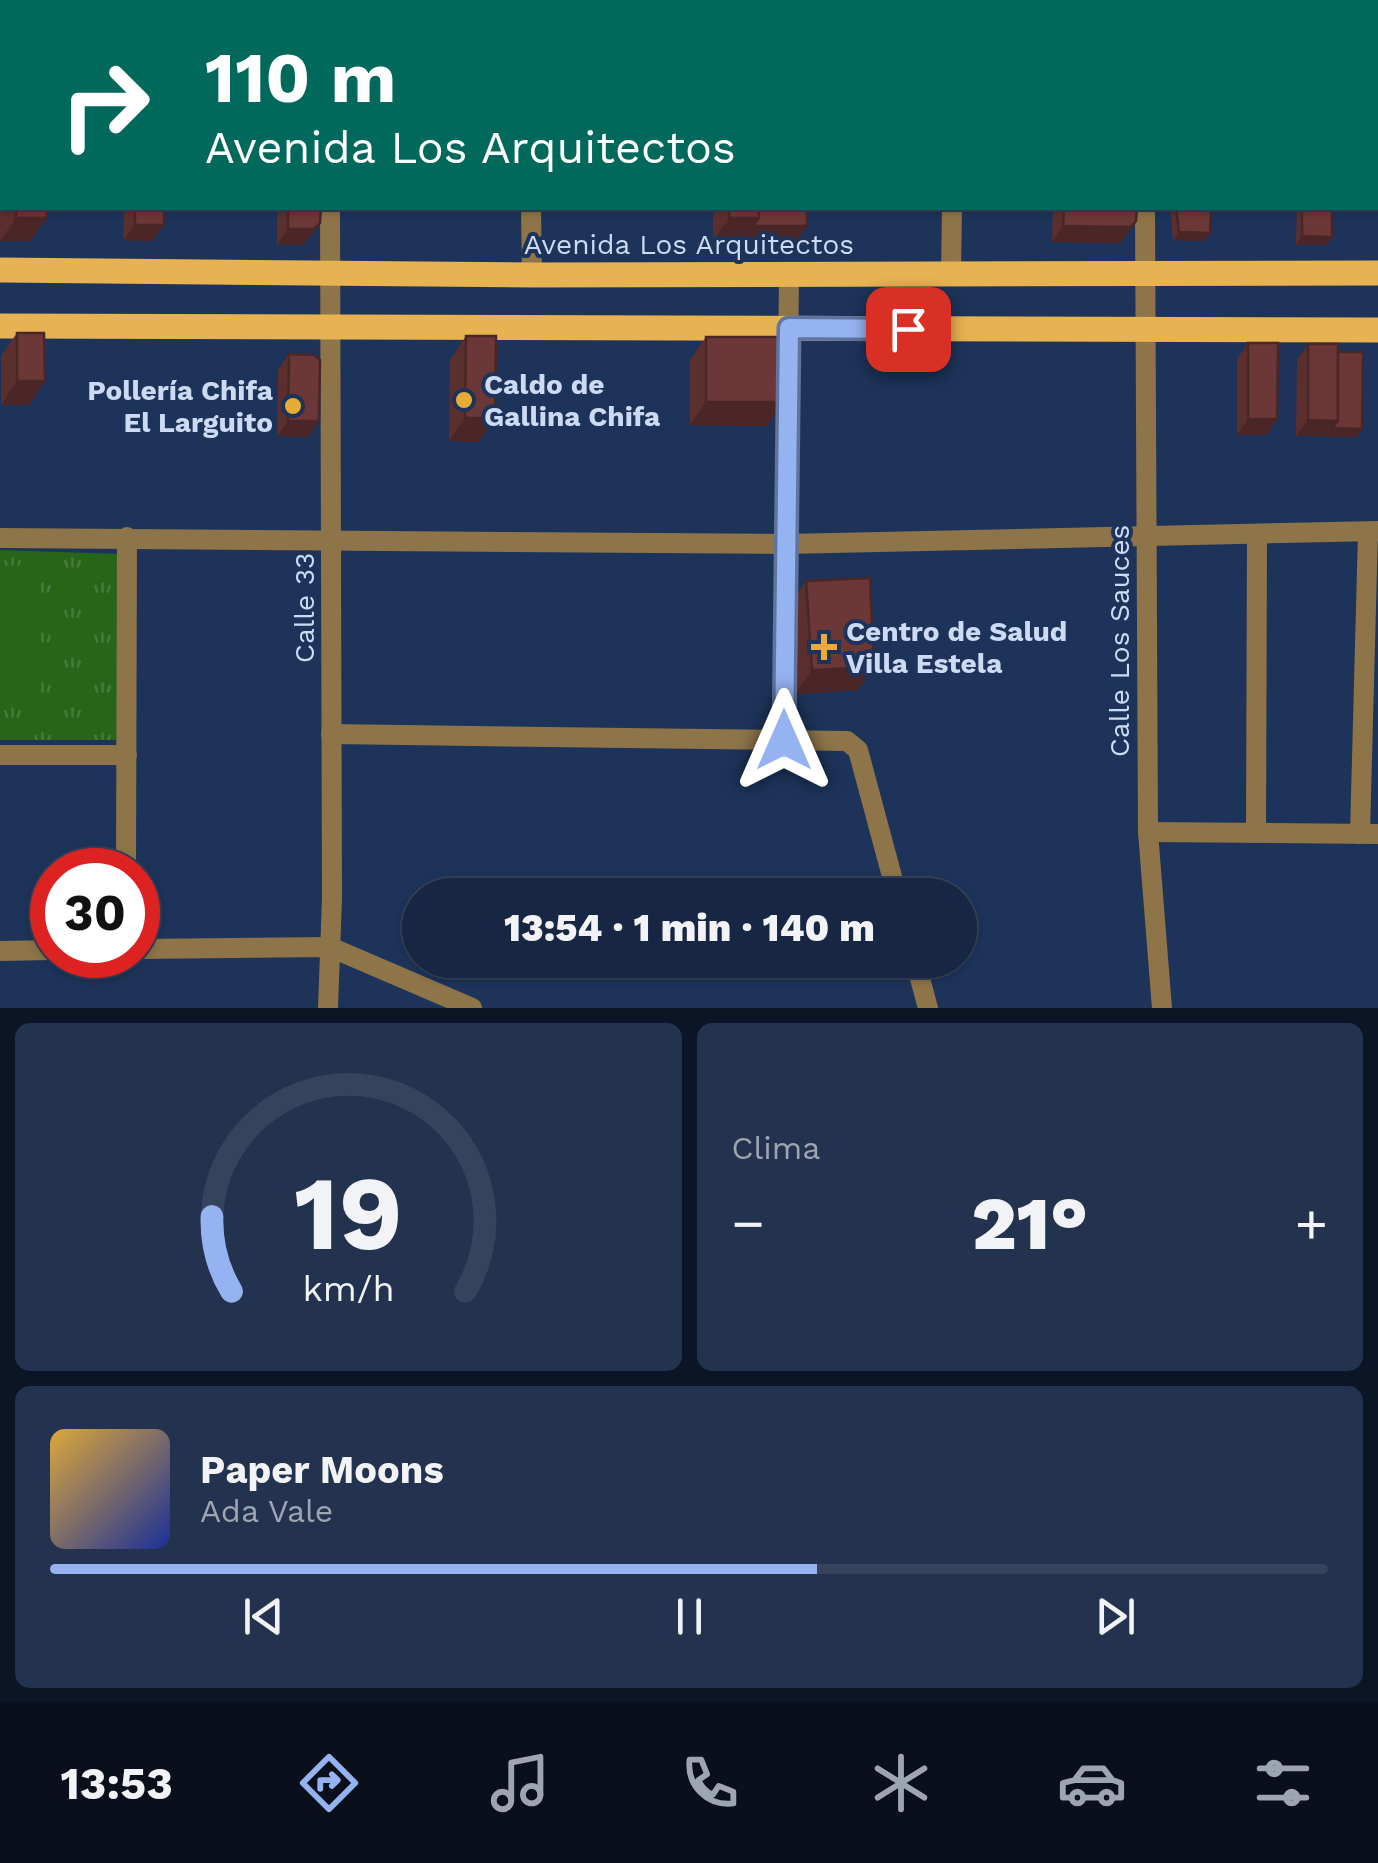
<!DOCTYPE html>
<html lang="es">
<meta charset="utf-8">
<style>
body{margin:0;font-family:"Work Sans",sans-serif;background:#23324e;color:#f1f3f6;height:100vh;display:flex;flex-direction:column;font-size:38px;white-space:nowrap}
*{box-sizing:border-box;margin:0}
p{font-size:32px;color:#9ea5b2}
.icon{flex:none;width:55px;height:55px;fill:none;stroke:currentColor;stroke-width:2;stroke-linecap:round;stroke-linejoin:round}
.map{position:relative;height:1008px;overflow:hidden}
.side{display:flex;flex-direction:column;gap:15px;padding:15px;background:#0c1525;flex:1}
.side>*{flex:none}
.guide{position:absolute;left:0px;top:0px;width:1380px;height:210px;box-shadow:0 2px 8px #0004,0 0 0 2px #35435c;background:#00695c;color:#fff;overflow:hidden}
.speed{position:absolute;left:30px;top:848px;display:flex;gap:20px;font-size:50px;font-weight:700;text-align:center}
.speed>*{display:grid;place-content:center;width:130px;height:130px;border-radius:50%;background:#162643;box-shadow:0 2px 8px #0004,0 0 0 2px #35435c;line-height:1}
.speed .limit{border:15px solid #d22;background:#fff;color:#111}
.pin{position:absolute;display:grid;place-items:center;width:85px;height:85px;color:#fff;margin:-42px;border-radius:20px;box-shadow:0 5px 15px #0006}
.me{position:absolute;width:110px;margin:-55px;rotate:0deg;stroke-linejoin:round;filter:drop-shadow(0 0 8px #0008)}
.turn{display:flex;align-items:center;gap:35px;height:210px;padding:0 40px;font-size:45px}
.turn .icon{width:130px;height:130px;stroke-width:2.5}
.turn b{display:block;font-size:70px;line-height:85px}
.big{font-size:75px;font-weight:800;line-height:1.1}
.side .widget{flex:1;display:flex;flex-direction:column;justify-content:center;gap:15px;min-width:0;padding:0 35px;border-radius:15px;background:#23324e}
.side .dial{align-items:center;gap:0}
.dial svg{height:260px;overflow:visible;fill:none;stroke:#35435c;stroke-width:7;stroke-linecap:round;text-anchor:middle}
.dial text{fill:#f1f3f6;stroke:none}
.song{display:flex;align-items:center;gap:30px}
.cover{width:120px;height:120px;border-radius:15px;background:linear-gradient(135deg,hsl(40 70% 55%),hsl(230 70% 35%))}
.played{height:10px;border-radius:5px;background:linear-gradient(90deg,#95b2f1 60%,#35435c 60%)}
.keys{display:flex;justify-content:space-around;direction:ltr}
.heat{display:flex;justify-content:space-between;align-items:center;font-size:55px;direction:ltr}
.side .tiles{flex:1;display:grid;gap:15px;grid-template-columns:1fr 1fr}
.widget:last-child{grid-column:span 2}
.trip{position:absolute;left:402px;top:878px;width:575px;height:100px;border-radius:50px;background:#162643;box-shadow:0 2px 8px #0004,0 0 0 2px #35435c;font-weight:800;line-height:100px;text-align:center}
.tabs{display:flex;height:160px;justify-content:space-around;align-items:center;background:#090f1b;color:#9ea5b2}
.tabs .icon{width:70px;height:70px}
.tabs .active{color:#95b2f1}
.tabs b{font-size:45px;color:#f1f3f6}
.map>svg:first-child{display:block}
.grass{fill:url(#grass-tufts)}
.pitch{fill:#276519}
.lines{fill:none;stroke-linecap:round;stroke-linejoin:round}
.street{stroke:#8d7449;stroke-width:20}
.primary{stroke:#e6b252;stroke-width:25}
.wall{fill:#5c2f2f}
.shaded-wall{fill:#4b2626}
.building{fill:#6b3737;stroke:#4b2626;stroke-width:2.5}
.route-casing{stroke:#61749d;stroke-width:25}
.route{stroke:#95b2f1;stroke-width:18}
.poi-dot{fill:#e7ac36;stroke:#1d3359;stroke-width:4}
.labels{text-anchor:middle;stroke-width:8;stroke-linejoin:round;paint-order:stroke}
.street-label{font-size:28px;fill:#ccdaf3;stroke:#1d3359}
.poi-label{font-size:28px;font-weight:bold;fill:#ccdaf3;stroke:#1d3359;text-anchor:start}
</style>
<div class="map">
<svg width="1378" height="1008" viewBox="0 0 1378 1008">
<defs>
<pattern id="grass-tufts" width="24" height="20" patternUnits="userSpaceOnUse" patternTransform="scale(2.5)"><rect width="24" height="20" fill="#276519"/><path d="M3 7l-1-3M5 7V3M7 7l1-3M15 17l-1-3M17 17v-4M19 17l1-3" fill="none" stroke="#457a3b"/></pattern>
</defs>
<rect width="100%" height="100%" fill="#1d3359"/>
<g class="grass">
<polygon points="0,0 131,0 131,2 2,2 2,63"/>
<polygon points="0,550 118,554 121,740 0,740"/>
</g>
<polygon class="pitch" points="38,565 39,699 0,699 0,566"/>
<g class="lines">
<g class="street">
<polyline points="131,0 131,2"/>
<polyline points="528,0 528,2"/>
<polyline points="747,0 747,2"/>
<polyline points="954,0 954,2"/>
<polyline points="330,2 330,0"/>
<polyline points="1147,2 1147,0"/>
<polyline points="1368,2 1368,0"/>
<polyline points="0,70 2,70"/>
<polyline points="531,208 532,275"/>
<polyline points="1145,208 1148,832 1162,1008"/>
<polyline points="951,273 952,208"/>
<polyline points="0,538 786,544 1378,531"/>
<polyline points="331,734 847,741 858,750 897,895"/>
<polyline points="784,741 789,274"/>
<polyline points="0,755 127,755"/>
<polyline points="1148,832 1378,834"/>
<polyline points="1256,833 1257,534"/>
<polyline points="1360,834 1368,532"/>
<polyline points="126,870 127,537"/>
<polyline points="138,949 330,947 472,1008"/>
<polyline points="0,951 52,950"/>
<polyline points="915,960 928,1008"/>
<polyline points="328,1008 332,898 330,208"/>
</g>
<g class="primary">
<polyline points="0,270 532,275 1378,273"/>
<polyline points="0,326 1378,330"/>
</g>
</g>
<g class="wall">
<polygon points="0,139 2,139 2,208 47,208 30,241 0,241"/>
<polygon points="125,208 164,208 152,241 123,240 124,210"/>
<polygon points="280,208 321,208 320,223 303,245 277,245 277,212"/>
<polygon points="713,208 807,208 796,242 713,241"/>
<polygon points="1053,208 1137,208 1136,221 1120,243 1052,242"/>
<polygon points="1170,208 1211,208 1210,233 1204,241 1173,240"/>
<polygon points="1297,208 1332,208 1332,237 1326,245 1296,245"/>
<polygon points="17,333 45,381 29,405 1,405 1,356"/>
<polygon points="466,336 479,442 449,441 450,360"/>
<polygon points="706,337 767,426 690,425 690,360"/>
<polygon points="1248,343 1277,419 1266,435 1237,435 1237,359"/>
<polygon points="1308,344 1338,352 1362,429 1357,437 1296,436 1297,360"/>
<polygon points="289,354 319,421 308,437 277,436 278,370"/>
<polygon points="806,581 874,667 858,690 795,694 790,604"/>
</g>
<g class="shaded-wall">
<polygon points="2,179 2,198 0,202 0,180"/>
<polygon points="16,218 47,218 30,241 0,241"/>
<polygon points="729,218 759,218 807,226 796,242 713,241"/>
<polygon points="1136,221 1120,243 1052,242 1063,226"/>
<polygon points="320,223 303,245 277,245 288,229"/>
<polygon points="135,225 164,225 152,241 123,240"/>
<polygon points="1179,232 1210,233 1204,241 1173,240"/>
<polygon points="1302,236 1332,237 1326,245 1296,245"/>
<polygon points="17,381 45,381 29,405 1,405"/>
<polygon points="706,402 784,402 767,426 690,425"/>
<polygon points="465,418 495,418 479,442 449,441"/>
<polygon points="1248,419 1277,419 1266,435 1237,435"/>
<polygon points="1308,420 1338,421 1362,429 1357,437 1296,436"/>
<polygon points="288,421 319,421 308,437 277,436"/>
<polygon points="874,667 858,690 795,694 812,670"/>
</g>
<g class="building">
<polygon points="0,139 2,139 2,179 0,180"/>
<rect x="16" y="208" width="31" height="10"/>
<rect x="135" y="208" width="29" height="17"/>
<polygon points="288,208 321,208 320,223 314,229 288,229"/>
<rect x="729" y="208" width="30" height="10"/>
<polygon points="759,208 807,208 807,226 753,226 759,218"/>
<polygon points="1064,208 1137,208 1136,221 1131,227 1063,226"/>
<polygon points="1176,208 1211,208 1210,233 1179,232"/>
<polygon points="1302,208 1332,208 1332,237 1302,236"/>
<polygon points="17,333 44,333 45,381 17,381"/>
<polygon points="466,336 496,336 495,418 465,418"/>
<rect x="706" y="337" width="78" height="65"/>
<polygon points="1248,343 1278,343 1277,419 1248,419"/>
<polygon points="1308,344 1338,344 1338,421 1308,420"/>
<polygon points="1338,352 1363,352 1362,429 1332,428 1338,421"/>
<polygon points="289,354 314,355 320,360 319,421 288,421"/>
<polygon points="870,578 874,667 812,670 806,581"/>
</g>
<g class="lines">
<g class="route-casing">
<polyline id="route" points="784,740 789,328 908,329"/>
</g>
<use href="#route" class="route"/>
</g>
<g class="poi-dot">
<circle cx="464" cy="400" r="10"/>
<circle cx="293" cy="406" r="10"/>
<path d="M819 632h10v10h10v10h-10v10h-10v-10h-10v-10h10z"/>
</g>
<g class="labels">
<g class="street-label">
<text x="689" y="254">Avenida Los Arquitectos</text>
<text transform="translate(304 608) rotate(-90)" y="10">Calle 33</text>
<text transform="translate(1119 641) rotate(-90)" y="10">Calle Los Sauces</text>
</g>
<g class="poi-label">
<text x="484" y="394">Caldo de<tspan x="484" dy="32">Gallina Chifa</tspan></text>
<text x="273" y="400" text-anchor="end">Pollería Chifa<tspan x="273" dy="32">El Larguito</tspan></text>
<text x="846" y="641">Centro de Salud<tspan x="846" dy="32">Villa Estela</tspan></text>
</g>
</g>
</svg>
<div class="speed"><div class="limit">30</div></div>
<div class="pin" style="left:908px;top:329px;background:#d93025"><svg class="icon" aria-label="arrive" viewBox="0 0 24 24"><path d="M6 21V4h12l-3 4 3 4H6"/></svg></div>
<svg class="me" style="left:784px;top:740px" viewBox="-20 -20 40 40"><path d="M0-17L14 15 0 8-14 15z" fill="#95b2f1" stroke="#fff" stroke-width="4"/></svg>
<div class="trip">13:54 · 1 min · 140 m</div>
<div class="guide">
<div class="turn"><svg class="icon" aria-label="right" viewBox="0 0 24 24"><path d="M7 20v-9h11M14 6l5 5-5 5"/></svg><div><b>110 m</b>Avenida Los Arquitectos</div></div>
</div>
</div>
<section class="side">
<div class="tiles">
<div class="widget dial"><svg viewBox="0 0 100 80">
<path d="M14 69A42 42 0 1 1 86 69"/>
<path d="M14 69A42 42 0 0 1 8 46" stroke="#95b2f1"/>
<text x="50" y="56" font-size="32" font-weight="700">19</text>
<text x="50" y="72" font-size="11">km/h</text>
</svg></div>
<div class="widget"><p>Clima</p>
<div class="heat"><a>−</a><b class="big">21°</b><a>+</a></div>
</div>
<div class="widget">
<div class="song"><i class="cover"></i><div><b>Paper Moons</b><p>Ada Vale</p></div></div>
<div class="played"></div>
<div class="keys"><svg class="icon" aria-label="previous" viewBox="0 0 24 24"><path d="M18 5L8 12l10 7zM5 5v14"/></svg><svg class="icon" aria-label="pause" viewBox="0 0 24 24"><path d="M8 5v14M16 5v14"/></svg><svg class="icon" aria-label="next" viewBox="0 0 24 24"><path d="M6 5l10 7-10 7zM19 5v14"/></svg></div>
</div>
</div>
</section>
<nav class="tabs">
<b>13:53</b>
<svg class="icon active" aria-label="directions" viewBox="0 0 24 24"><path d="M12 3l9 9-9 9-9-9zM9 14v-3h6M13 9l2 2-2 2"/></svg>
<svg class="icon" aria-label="music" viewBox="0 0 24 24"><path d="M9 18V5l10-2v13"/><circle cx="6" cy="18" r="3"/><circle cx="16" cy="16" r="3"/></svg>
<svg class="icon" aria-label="phone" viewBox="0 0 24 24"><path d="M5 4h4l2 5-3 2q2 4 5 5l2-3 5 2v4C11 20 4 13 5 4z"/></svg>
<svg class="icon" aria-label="climate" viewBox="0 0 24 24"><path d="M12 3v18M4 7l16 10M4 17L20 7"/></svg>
<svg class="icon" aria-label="car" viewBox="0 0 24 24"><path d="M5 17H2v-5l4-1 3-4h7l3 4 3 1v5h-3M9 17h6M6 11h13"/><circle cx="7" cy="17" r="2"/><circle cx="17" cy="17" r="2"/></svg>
<svg class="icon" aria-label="filters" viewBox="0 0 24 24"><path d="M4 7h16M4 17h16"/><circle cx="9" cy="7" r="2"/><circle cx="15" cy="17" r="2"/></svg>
</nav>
